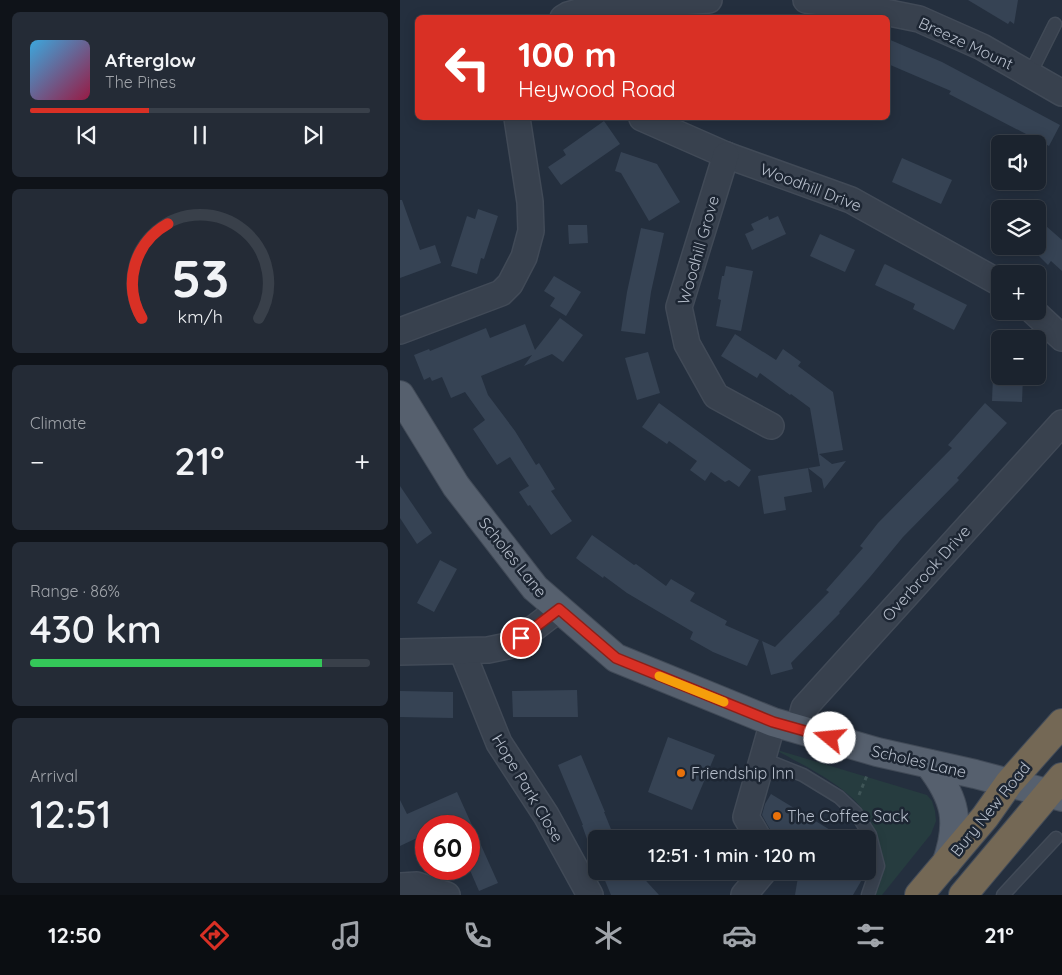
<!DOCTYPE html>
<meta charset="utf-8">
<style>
body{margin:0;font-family:Quicksand,sans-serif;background:#242b36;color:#f1f3f6;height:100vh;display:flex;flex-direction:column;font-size:19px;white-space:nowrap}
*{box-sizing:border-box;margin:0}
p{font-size:16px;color:#a0a4aa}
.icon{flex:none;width:28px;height:28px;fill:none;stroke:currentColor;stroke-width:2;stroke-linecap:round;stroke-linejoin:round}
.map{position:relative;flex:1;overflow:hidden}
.side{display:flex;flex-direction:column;gap:12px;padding:12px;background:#0f1319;width:400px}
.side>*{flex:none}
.top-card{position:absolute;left:15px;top:15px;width:475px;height:105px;border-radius:8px;box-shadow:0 2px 12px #0003,0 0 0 1px #39404a;background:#d93025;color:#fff;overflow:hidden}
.tools{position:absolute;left:591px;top:135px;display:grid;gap:10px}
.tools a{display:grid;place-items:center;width:55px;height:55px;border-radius:8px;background:#1b232e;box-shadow:0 2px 12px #0003,0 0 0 1px #39404a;font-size:25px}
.speed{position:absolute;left:15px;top:815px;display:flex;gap:10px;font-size:25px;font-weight:700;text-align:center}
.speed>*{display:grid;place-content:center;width:65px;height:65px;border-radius:50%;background:#1b232e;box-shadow:0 2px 12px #0003,0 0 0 1px #39404a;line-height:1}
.speed .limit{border:8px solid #d22;background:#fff;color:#111}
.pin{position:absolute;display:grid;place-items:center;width:42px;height:42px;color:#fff;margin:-21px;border:2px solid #fff;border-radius:50%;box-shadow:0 1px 5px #0007}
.me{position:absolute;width:55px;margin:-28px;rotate:287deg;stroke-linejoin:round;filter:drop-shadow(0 0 4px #0008)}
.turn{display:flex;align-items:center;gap:18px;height:105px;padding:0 20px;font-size:22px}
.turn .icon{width:65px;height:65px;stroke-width:2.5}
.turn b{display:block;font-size:35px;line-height:42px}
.big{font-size:38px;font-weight:600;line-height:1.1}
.side .card{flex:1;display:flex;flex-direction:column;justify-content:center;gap:8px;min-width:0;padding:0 18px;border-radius:8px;background:#242b36}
.side .dial{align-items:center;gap:0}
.dial svg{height:130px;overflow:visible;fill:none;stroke:#39404a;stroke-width:7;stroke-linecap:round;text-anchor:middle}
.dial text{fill:#f1f3f6;stroke:none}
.song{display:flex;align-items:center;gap:15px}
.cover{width:60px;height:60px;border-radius:8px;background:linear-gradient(135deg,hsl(200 70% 55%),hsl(340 70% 35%))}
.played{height:5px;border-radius:2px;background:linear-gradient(90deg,#d93025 35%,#39404a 35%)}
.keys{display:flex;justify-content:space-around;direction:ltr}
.heat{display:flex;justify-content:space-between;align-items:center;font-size:28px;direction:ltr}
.charge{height:8px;border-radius:4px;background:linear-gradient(90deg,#34c759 86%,#39404a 0)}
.trip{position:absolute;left:188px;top:830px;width:288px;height:50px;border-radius:8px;background:#1b232e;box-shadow:0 2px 12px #0003,0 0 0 1px #39404a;font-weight:600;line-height:50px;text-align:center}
.tabs{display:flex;height:80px;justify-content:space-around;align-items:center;background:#0b0e12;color:#a0a4aa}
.tabs .icon{width:35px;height:35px}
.tabs .current{color:#d93025}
.tabs b{font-size:22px;color:#f1f3f6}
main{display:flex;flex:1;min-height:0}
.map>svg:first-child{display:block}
.green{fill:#263c3f}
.building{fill:#364354}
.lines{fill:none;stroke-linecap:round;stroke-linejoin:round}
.lane-casing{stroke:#414a57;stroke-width:15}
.street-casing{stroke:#414a57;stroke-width:28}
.primary-casing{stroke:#414a57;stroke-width:30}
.highway-casing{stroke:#434c59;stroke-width:30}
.path{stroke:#3f5557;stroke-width:3;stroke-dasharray:4 4;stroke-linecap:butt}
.lane{stroke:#38414e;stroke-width:12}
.street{stroke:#38414e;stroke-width:25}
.primary{stroke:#56606e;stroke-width:28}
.highway{stroke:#746855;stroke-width:28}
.route-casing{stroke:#8d1f18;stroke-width:12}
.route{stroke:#d93025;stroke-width:9}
.slow{stroke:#f59e0b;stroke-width:9}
.food-dot{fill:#e8710a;stroke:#1d2633;stroke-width:2}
.labels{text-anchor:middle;stroke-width:5;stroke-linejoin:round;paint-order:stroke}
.street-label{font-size:16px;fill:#b4bcc9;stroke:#1d2633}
.poi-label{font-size:16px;fill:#b4bcc9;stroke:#1d2633;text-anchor:start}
</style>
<main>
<section class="side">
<div class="card">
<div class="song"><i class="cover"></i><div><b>Afterglow</b><p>The Pines</p></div></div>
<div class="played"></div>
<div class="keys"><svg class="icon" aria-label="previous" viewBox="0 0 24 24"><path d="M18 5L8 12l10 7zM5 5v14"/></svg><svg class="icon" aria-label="pause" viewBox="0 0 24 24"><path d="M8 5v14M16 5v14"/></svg><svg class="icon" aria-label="next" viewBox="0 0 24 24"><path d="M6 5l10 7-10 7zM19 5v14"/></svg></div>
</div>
<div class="card dial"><svg viewBox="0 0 100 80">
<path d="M14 69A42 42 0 1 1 86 69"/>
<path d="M14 69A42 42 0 0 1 30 11" stroke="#d93025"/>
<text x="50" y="56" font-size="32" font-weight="700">53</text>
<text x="50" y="72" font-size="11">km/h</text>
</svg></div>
<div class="card"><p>Climate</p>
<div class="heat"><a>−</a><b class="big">21°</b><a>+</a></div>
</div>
<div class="card"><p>Range · 86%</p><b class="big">430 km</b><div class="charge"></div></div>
<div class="card"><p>Arrival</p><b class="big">12:51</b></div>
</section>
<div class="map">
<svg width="662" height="895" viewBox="0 0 662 895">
<rect width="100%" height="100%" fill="#242f3e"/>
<path class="green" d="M374,749L527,795L532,801L535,811L536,821L531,834L482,895H475C483,880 483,867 480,851C478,840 475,828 469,818C449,786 406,767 374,749Z"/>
<g class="building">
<polygon points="568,0 618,0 614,24 610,21 608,24"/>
<polygon points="488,39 542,62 660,125 649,146 549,94 551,91 488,64"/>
<polygon points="204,121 220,144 161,185 148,167 166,155 163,150"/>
<polygon points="221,152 257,164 280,202 249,221 221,173 215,171"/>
<polygon points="502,158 552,180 541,204 492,182"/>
<polygon points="0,200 2,200 20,250 35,245 41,263 0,278"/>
<polygon points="78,209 98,216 84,259 81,258 77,274 51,266 67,216 75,219"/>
<polygon points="368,216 369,220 378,216 386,234 352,250 345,234 354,230 351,224"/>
<polygon points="638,219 662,240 662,271 651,261 648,265 638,255"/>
<polygon points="168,225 187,225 188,243 169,244"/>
<polygon points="241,228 264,233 251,292 245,334 221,331 227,292"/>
<polygon points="420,234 455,250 445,272 410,256"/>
<polygon points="485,264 567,305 554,330 513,309 515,304 475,285 484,265"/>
<polygon points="326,266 353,271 341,331 316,326 321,300 318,299 322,276 324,276"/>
<polygon points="154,276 181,292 166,316 150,306 155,298 144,291"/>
<polygon points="160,318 183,335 163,362 152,354 124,366 132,355 81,376 88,395 115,431 136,465 139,463 155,489 151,491 172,521 151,535 130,505 128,506 119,492 129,486 110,457 97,465 73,429 85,420 65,392 51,398 42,377 32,381 30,377 24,380 14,355 29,349 30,351 86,328 90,338 125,324 135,350"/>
<polygon points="335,334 376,360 383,349 401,362 398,366 433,392 443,450 419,454 432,464 446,461 424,489 422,479 408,468 420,466 410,408 391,394 390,395 360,373 357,378 321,356"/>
<polygon points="248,352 260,393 237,400 225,358"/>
<polygon points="593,376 623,376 622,402 592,401"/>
<polygon points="259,403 351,470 339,487 329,480 325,482 311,472 305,481 290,470 297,461 269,441 267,444 242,427"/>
<polygon points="585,403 607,423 557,478 559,480 503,537 470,577 439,612 440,613 391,663 393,669 371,675 362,641 375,647 429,592 426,590 463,548 460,546 478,523 552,448 548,445"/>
<polygon points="408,468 412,492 384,497 386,510 364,514 358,476"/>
<polygon points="0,486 32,533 17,544 0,518"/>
<polygon points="192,535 234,565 236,564 266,586 271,579 295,593 290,601 327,621 325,625 359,640 347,666 313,652 290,639 293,632 227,593 204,576 203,578 181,562 176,558"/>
<polygon points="40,560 57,569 34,612 17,603"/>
<polygon points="177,690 178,717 113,717 112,691"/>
<polygon points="0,691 53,692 53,718 0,717"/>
<polygon points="268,737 315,755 292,810 248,792"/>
<polygon points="181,755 205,812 204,812 215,839 187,839 182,825 183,825 158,765"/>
<polygon points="57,792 98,883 79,891 69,868 69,826 50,826 47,820 33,826 26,826 26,829 17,834 19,837 0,846 0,800 7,814"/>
<polygon points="371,794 399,811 445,839 384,839 371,831 362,815 365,804"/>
<polygon points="201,871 237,871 259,895 211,895"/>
<polygon points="399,871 467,871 453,895 395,895"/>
</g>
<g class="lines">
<g class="lane-casing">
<g id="lane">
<polyline points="630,74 655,24"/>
<polyline points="363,759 403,775 439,797 456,813 470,835 478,866 468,895"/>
<polyline points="603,895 656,838"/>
</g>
</g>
<g class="street-casing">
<g id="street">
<polyline points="406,0 455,6 519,19 582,47 662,93"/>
<polyline points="163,18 168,15 195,7 309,0"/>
<polyline points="242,118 326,155 451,200 600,283"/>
<polyline points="326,155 279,307 287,344 316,396 371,426"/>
<polyline points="633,311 662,338"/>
<polyline points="0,331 101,293 110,284 124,257 131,231 130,202 117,118"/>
<polyline points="62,651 99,743 146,815 190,895"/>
<polyline points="0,652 88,650 112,645 159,609"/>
<polyline points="399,728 404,708 662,423"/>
<polyline points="359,839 346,817 373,722"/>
<polyline points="0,886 17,885 47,895"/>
<polyline points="344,895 364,871"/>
</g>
</g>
<g class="primary-casing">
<g id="primary">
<polyline points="0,395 56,486 135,588 216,658 373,722 477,752 575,774 662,797"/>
<path d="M529,764C556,799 561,822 546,864"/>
</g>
</g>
<g class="highway-casing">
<g id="highway">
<polyline points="519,895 585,817 609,783 662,723"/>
<polyline points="563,895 662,777"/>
</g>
</g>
<polyline class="path" points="459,795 468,773"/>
<use href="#lane" class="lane"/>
<use href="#street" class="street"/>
<use href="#primary" class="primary"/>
<use href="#highway" class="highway"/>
</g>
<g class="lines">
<g class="route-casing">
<polyline id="route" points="121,638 159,609 216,658 373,722 430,738"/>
</g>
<use href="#route" class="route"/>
<polyline class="slow" points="259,676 324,702"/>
</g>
<g class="food-dot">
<circle cx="281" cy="773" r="5"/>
<circle cx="377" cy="816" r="5"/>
</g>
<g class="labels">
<g class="street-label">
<text transform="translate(566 43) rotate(25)" y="6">Breeze Mount</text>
<text transform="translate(411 187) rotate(21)" y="6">Woodhill Drive</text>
<text transform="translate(298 250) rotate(-74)" y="6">Woodhill Grove</text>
<text transform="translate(113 557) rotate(51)" y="6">Scholes Lane</text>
<text transform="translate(526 573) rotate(-48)" y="6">Overbrook Drive</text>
<text transform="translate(519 761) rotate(13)" y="6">Scholes Lane</text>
<text transform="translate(128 788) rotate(59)" y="6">Hope Park Close</text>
<text transform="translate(590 809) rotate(-51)" y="6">Bury New Road</text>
</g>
<g class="poi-label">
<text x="291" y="779">Friendship Inn</text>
<text x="387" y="822">The Coffee Sack</text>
</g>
</g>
</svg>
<div class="tools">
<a><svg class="icon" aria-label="sound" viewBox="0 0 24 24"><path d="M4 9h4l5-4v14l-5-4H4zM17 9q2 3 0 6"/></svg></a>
<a><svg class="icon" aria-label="layers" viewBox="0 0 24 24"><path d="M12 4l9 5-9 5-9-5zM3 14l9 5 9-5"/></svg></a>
<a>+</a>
<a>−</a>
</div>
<div class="speed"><div class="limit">60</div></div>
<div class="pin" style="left:121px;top:638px;background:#d93025"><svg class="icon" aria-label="arrive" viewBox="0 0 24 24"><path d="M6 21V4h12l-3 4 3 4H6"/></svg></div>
<svg class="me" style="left:430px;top:738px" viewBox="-20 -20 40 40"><circle r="19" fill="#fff"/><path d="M0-13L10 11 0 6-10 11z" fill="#d93025"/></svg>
<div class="trip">12:51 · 1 min · 120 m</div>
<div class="top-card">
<div class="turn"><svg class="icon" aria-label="left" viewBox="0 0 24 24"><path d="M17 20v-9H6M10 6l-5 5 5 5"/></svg><div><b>100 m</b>Heywood Road</div></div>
</div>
</div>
</main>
<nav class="tabs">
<b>12:50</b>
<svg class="icon current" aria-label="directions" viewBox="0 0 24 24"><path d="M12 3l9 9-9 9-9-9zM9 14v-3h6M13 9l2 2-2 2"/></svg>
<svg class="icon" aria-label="music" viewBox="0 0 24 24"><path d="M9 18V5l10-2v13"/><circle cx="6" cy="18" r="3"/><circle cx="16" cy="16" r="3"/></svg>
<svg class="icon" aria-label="phone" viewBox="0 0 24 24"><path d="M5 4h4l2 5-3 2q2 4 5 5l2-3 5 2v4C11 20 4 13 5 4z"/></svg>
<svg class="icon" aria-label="climate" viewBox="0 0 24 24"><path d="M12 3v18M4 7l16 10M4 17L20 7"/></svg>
<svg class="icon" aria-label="car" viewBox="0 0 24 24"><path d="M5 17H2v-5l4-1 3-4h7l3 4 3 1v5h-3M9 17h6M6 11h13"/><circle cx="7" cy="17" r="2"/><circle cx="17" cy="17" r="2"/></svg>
<svg class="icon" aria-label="filters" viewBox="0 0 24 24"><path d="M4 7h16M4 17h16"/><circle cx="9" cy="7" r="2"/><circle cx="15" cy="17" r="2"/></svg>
<b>21°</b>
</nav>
